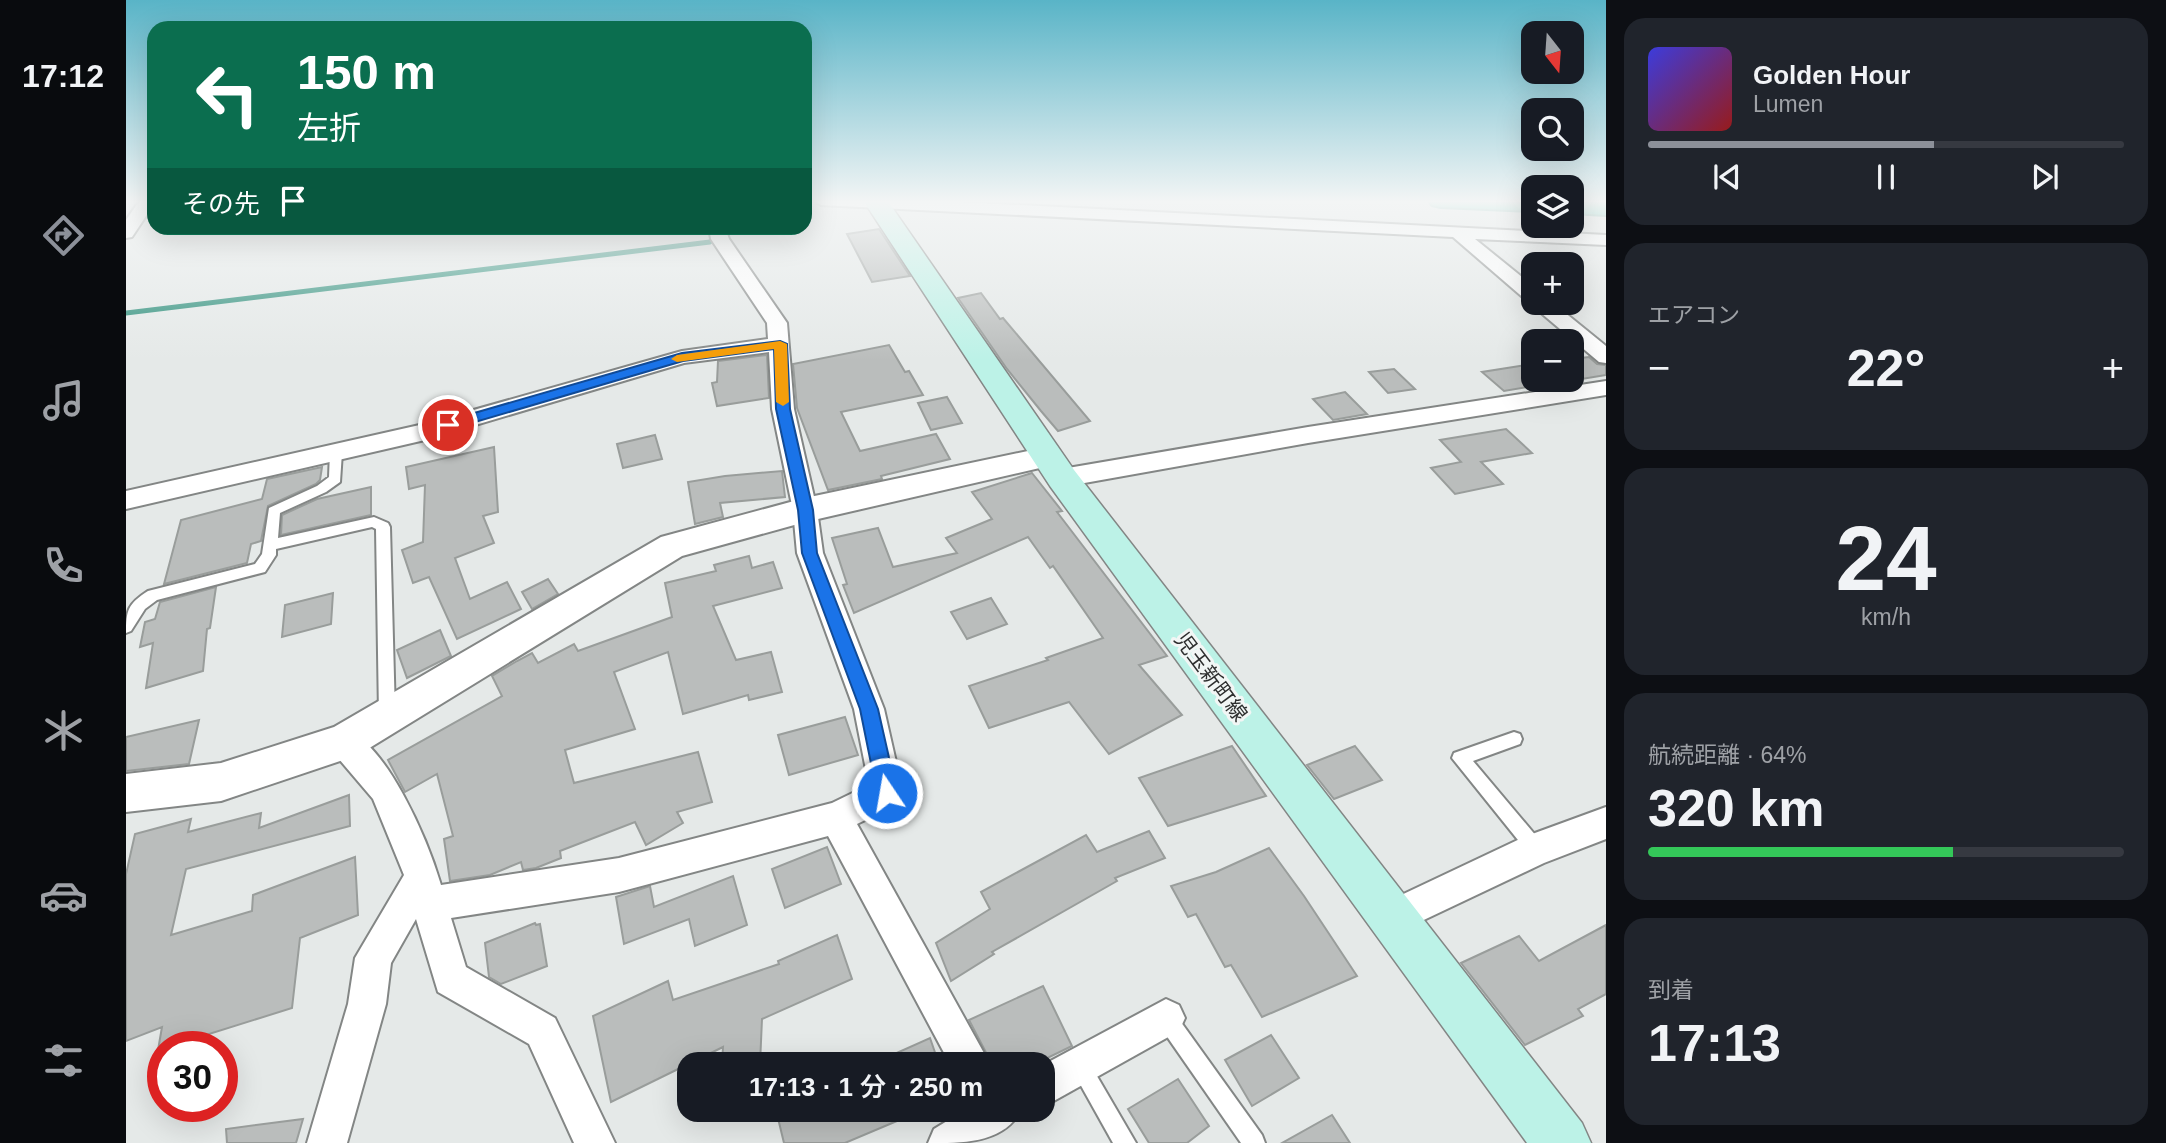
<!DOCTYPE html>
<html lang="ja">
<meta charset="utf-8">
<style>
body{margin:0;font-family:Arial,"Noto Sans JP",sans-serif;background:#20242c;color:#f1f3f6;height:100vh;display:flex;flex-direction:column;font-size:26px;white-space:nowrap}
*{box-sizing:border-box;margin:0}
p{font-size:23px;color:#9ea1a6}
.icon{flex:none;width:38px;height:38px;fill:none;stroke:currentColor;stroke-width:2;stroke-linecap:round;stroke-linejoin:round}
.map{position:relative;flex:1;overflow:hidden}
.drawer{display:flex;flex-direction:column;gap:18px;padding:18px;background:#0d0f14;width:560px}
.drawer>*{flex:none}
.banner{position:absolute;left:21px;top:21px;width:665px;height:214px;border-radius:21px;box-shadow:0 7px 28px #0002;background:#0b6e4f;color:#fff;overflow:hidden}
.needle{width:46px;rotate:163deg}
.controls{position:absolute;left:1395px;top:21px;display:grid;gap:14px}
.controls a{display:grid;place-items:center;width:63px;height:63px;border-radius:14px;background:#171b24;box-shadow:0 7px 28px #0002;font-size:35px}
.speed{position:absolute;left:21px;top:1031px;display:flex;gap:14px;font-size:35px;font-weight:700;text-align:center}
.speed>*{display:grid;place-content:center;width:91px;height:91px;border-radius:50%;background:#171b24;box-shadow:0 7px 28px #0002;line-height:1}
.speed .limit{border:10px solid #d22;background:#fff;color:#111}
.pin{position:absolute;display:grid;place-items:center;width:60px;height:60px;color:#fff;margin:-30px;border:4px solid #fff;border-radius:50%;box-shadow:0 2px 7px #0007}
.me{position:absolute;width:77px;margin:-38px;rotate:348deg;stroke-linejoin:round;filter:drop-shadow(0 0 5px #0008)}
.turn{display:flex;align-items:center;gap:24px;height:147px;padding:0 35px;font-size:32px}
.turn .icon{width:91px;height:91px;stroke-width:2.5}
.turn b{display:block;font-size:49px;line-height:60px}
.then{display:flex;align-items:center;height:66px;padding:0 35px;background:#0003;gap:14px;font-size:26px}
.big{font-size:52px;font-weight:600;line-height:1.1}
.drawer .tile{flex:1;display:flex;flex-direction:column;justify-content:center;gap:10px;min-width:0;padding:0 24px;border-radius:21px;background:#20242c}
.drawer .dial{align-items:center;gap:0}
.dial b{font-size:91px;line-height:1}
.song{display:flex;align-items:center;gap:21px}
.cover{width:84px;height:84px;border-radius:10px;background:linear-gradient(135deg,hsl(240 70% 55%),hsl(0 70% 35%))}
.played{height:7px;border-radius:4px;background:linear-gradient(90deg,#8c9099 60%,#363941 60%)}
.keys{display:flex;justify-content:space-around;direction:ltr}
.heat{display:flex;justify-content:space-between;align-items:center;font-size:38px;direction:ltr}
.charge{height:10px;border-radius:5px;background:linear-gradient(90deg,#34c759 64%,#363941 0)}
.trip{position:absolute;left:551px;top:1052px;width:378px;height:70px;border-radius:21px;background:#171b24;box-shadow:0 7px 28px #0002;font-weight:600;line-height:70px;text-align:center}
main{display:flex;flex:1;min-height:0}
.tab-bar{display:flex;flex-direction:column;width:126px;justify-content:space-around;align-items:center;background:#090b0e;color:#9ea1a6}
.tab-bar .icon{width:49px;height:49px}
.tab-bar .current{color:#8c9099}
.tab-bar b{font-size:32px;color:#f1f3f6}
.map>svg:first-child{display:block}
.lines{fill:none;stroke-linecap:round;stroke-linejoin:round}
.stream{stroke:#268b76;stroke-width:5}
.building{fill:#babdbc;stroke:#999d9b;stroke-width:2}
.service-casing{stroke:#838685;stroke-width:4}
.minor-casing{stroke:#838685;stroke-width:4}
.tertiary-casing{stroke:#838685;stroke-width:4}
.secondary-casing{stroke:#838685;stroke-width:3}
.motorway-casing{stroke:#269982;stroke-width:4}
.service{fill:#fff;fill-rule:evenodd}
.minor{fill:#fff;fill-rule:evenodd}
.tertiary{fill:#fff;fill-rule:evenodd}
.secondary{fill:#bcf2e7;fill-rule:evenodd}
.motorway{fill:#21d2ae;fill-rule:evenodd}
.route{fill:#1a73e8;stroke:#114b97;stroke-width:2}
.slow{fill:#f59e0b}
.labels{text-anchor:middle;stroke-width:6;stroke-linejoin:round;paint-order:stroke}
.street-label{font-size:21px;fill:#2e2f2f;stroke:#f2f6f5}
</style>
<main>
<nav class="tab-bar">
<b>17:12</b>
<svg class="icon current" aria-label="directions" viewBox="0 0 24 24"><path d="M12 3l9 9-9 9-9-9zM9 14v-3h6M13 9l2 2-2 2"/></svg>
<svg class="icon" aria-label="music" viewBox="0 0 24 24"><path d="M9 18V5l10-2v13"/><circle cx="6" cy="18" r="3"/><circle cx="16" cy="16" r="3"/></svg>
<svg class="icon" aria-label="phone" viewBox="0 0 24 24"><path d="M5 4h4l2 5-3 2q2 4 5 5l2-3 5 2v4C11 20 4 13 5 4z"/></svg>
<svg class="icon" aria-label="climate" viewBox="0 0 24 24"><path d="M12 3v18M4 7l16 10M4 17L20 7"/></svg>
<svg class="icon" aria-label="car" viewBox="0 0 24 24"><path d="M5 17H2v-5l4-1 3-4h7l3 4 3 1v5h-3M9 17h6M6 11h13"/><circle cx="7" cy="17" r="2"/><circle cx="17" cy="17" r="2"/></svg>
<svg class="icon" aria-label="filters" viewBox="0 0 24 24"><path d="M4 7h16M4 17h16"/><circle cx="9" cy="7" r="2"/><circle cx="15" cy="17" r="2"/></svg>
</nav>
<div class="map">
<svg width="1480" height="1143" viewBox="0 0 1480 1143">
<rect width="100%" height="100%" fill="#e5e9e8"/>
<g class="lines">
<polyline class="stream" points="0,313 584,242 593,228"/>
</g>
<g class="building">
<polygon points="753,229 784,276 746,282 721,234"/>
<polygon points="855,293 874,319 877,318 964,421 932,431 915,411 881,369 832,298"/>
<polygon points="763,345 779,372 783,371 797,395 715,412 734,451 810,434 824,459 755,476 756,479 702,490 671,408 667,364"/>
<polygon points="641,355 643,398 591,406 586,383 591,382 592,361"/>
<polygon points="1463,357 1471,364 1480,365 1480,375 1413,386 1407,380 1407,386 1378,391 1356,372 1407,364 1407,380 1446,380 1446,359"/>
<polygon points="1268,369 1289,389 1262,393 1243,372"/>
<polygon points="1219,392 1241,414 1207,420 1187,399"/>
<polygon points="821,397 836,423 805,430 792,403"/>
<polygon points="1380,429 1406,453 1355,462 1377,484 1329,494 1305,468 1335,462 1314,440"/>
<polygon points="529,435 536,459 497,468 491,444"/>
<polygon points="368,447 372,512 357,516 368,543 329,558 344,599 381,582 395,609 331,639 303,577 287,583 276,550 297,542 299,485 283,489 280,467"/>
<polygon points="196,467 194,480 190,484 142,506 135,541 125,544 121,563 38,584 55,520 136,499 141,479"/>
<polygon points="656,471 659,497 594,503 597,517 569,524 562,482 599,476"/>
<polygon points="906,473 936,511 931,512 1041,656 1013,665 1056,715 983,754 943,702 863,728 843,686 922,660 920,658 977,638 927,566 924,568 902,537 728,613 717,585 721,584 706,538 752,528 767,567 831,553 820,538 866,519 846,492"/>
<polygon points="245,487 245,515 155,535 156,515 191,499"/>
<polygon points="623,556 626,568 647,562 656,588 587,606 610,660 645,652 656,692 623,700 622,695 557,714 542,652 488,672 509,729 439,750 448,783 572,752 586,802 551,812 557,823 520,845 509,822 434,851 435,858 410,868 397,870 395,862 364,875 324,881 318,839 327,836 311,774 279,792 262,760 376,696 366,676 391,661 406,653 412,663 448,644 452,651 546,617 539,583 590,571 588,565"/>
<polygon points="422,579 432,594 406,609 396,592"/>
<polygon points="90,587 84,628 81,629 77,671 20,688 27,643 14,647 19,622 29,619 34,602"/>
<polygon points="207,593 205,624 156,637 159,605"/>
<polygon points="865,598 881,624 841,639 825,612"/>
<polygon points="314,630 325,656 281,678 271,650"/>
<polygon points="719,717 732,755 663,775 652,735"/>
<polygon points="73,720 63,764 0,771 0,737"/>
<polygon points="1106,746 1140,796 1042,826 1013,778"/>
<polygon points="1229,746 1256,780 1208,799 1181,765"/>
<polygon points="223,795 224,826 60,869 45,935 126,911 127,895 229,857 232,915 174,938 166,1008 32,1050 36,1027 0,1041 0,874 9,834 65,819 62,832 135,813 133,828"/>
<polygon points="1023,831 1039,858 989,878 991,881 866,952 868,954 825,981 810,943 864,909 855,892 960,835 971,852"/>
<polygon points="701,847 715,884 659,908 646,869"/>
<polygon points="1143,848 1178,896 1231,976 1136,1017 1105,965 1099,967 1070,914 1062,917 1045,886 1090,872"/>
<polygon points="607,876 621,925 569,946 563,919 498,944 490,897 524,886 528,907"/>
<polygon points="409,923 410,925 414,924 421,966 375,984 363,977 359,943"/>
<polygon points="1480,925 1480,994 1452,1009 1457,1016 1399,1045 1335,963 1393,936 1413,961"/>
<polygon points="711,935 726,979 636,1019 634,1064 596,1064 597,1047 485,1102 467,1016 542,981 547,1000 653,964 652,961"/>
<polygon points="917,986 946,1046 909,1064 866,1064 843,1020"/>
<polygon points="1145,1035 1173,1078 1126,1106 1099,1060"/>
<polygon points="804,1038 813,1064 746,1064"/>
<polygon points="1052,1079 1083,1126 1061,1143 1023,1143 1002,1109"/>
<polygon points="650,1110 797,1110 719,1143 658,1143"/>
<polygon points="1206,1115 1224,1143 1156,1143"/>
<polygon points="177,1119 170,1143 101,1143 100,1129"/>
</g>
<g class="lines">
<g class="service-casing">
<g id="service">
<path d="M210,448L216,452L214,482L200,492L154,513L152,538L248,517L262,523L264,527L269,715L267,720L261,722L255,720L253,715L250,529L246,527L150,549V555L139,572L31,600L19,609L5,631L0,633C0,610 2,604 22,591L129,564L136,554L143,508L191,486L203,477L204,452Z"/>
<polygon points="1388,732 1394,734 1396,739 1394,744 1347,761 1416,843 1419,849 1416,855 1410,858 1404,855 1326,758 1328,753"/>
<polygon points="1040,1008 1047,1011 1136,1135 1139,1143 1115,1143 1033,1025 1030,1018 1033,1011"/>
<polygon points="954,1056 961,1059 1010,1143 987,1143 944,1066 947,1059"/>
</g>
</g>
<g class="minor-casing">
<g id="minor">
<polygon points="14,200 28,200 28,204 6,237 0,238 0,220"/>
<polygon points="687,200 795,200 1480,235 1480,245 1349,239 1407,286 1407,303 1427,303 1480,346 1480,363 1473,362 1408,307 1406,302 1400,300 1327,237 695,205"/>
<path d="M583,228H599L603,239L661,323L668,409L691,510L697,553L758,709L777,793L772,804L731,824L864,1064H824L702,836L493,892L325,918L340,967L429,1018L489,1143H448L403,1044L312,992L290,919L265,963L260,1004L221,1143H181L222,1004L229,958L278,875L247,799L207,752L203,742L207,732L218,728C262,745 302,841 315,885L493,858L706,803L743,785L728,709L671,553L667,510L646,409L643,352L558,363L299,440L0,509V491L298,424L556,351L642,339L641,323L585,239Z"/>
<polygon points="1480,381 1480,395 1182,443 936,487 928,484 924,478 928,472 936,469 1182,427"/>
<polygon points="1480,807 1480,839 1418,863 1264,936 1252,930 1246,918 1252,906 1398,837"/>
<polygon points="1040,999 1053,1005 1059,1018 1053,1031 917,1107 917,1065"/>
<path d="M839,1110H895C878,1143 838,1143 802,1143L808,1129Z"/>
</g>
</g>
<g class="tertiary-casing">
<polygon id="tertiary" points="921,447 931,450 936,457 931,464 679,522 556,556 232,755 95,801 0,812 0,774 95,763 208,727 535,537 679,498"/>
</g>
<g class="secondary-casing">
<polygon id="secondary" points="737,200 761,200 948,470 1456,1123 1465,1143 1401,1143 924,486"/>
</g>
<g class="motorway-casing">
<g id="motorway">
<polygon points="1303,200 1407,200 1407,211 1315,207 1306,205"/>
<polygon points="1446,200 1480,201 1480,215 1446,213"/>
</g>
</g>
<use href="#service" class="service"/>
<use href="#minor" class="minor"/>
<use href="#tertiary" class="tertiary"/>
<use href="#secondary" class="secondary"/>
<use href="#motorway" class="motorway"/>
</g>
<linearGradient id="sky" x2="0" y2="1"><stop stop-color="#59b4c7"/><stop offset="0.56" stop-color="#f3f5f5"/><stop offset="1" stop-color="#f3f5f5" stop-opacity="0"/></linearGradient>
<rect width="1480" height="360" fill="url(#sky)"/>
<polygon class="route" points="654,341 661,344 664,409 687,510 691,553 752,709 771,793 768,799 761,802 754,799 751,793 734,709 676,553 672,510 650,409 648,349 557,361 322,430 315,425 317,422 556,353"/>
<polygon class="slow" points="654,341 661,344 663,402 657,406 650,402 648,349 551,362 545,359 551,355"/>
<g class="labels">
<g class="street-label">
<text transform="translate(1085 677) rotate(53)" y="7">児玉新町線</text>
</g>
</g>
</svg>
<div class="controls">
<a><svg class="needle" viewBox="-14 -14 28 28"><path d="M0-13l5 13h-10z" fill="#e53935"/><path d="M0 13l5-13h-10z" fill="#9ea1a6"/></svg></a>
<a><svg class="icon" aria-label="search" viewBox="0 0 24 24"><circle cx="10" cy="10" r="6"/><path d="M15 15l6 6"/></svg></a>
<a><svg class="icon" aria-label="layers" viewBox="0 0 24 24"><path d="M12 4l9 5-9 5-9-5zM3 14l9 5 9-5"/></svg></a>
<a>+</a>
<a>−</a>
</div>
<div class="speed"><div class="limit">30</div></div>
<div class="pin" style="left:322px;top:425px;background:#d93025"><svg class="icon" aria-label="arrive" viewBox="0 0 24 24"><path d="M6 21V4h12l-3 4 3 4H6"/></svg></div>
<svg class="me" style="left:761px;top:793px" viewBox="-20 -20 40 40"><circle r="17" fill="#1a73e8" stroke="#fff" stroke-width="3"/><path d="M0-11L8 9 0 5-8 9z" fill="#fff"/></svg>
<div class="trip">17:13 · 1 分 · 250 m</div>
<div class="banner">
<div class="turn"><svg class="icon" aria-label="left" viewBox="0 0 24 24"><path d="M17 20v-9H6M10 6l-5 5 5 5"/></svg><div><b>150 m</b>左折</div></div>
<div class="then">その先<svg class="icon" aria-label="arrive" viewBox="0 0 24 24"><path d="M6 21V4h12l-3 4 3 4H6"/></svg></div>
</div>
</div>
<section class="drawer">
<div class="tile">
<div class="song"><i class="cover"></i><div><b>Golden Hour</b><p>Lumen</p></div></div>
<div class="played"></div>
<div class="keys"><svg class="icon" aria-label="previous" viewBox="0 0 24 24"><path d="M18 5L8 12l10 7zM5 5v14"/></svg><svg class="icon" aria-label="pause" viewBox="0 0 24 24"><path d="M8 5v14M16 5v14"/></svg><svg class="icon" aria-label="next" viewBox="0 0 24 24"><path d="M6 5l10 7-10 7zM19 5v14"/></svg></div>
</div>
<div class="tile"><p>エアコン</p>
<div class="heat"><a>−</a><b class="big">22°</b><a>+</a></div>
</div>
<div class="tile dial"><b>24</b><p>km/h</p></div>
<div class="tile"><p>航続距離 · 64%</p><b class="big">320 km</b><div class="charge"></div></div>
<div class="tile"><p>到着</p><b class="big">17:13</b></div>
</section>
</main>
